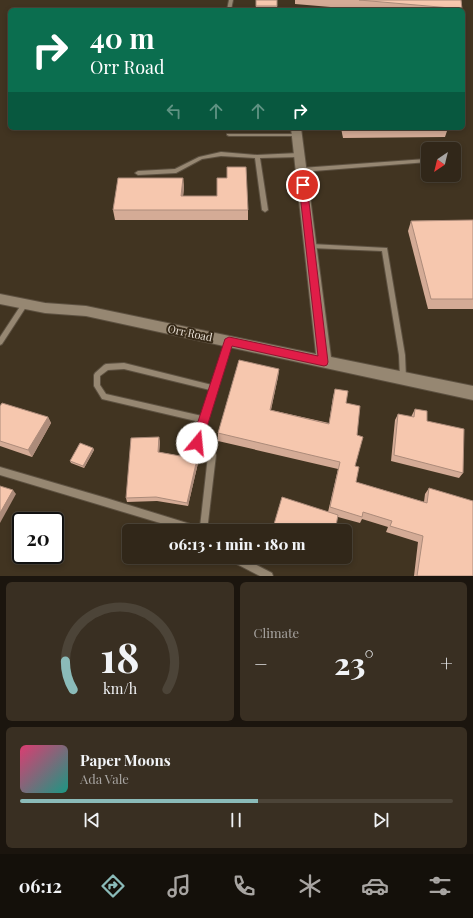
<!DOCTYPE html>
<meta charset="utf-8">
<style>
body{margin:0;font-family:"Playfair Display",serif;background:#392f22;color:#f1f3f6;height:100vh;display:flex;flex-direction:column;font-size:15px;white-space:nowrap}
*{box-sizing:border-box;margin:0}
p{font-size:13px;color:#a8a5a2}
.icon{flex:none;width:22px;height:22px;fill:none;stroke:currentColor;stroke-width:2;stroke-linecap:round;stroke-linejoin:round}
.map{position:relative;height:576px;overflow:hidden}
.panel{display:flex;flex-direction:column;gap:6px;padding:6px;background:#1b150e;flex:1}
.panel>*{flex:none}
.guide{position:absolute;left:8px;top:8px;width:457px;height:122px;border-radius:6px;box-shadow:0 2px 6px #0003,0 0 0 1px #4c4438;background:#0b6e4f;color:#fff;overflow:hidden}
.needle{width:26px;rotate:215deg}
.fabs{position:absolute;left:421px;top:142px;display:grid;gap:8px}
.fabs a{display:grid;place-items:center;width:40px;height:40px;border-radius:6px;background:#312719;box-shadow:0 2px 6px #0003,0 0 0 1px #4c4438;font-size:20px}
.speed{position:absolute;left:12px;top:512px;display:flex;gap:8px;font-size:20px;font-weight:700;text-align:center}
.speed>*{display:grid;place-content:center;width:52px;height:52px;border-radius:50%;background:#312719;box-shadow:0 2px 6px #0003,0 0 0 1px #4c4438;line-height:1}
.speed .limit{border:2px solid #111;border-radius:6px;background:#fff;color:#111}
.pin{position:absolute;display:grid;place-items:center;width:34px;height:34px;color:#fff;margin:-17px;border:2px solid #fff;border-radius:50%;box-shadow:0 1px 4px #0007}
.me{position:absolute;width:44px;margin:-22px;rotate:17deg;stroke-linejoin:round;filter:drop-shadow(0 0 3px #0008)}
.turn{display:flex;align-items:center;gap:14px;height:84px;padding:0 16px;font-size:18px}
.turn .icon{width:52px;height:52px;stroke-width:2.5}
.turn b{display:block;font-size:28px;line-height:34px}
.lanes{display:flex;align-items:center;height:38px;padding:0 16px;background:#0003;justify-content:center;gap:20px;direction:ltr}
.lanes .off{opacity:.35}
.big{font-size:30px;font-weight:800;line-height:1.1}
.panel .card{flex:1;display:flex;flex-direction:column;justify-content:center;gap:6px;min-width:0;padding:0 14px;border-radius:6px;background:#392f22}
.panel .dial{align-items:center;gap:0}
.dial svg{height:104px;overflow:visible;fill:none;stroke:#4c4438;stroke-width:7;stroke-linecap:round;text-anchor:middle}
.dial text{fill:#f1f3f6;stroke:none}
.song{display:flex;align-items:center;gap:12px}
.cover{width:48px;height:48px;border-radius:6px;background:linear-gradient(135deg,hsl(340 70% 55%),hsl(170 70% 35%))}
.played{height:4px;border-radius:2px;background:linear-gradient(90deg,#8bbbb9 55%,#4c4438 55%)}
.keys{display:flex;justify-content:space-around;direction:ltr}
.heat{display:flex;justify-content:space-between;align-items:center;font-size:22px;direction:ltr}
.panel .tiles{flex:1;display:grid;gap:6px;grid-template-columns:1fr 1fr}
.card:last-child{grid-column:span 2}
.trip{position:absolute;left:122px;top:524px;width:230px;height:40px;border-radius:6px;background:#312719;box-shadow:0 2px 6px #0003,0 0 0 1px #4c4438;font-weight:800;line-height:40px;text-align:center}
.tab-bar{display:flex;height:64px;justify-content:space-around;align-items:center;background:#14100a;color:#a8a5a2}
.tab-bar .icon{width:28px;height:28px}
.tab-bar .active{color:#8bbbb9}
.tab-bar b{font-size:18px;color:#f1f3f6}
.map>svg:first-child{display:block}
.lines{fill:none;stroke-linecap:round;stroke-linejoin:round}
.service-casing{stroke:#5d5141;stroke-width:2}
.minor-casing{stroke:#5d5141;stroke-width:2}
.service{fill:#968772;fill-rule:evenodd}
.minor{fill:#968772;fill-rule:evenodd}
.wall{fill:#d4ab96}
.shaded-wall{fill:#ac8b7a}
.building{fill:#f6c7ae;stroke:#ac8b7a}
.route{fill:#e11d48;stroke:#92132f}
.labels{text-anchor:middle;stroke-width:4;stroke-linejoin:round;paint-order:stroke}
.street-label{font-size:11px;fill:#e6ddd2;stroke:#372a18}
</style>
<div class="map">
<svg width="473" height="576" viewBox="0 0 473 576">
<rect width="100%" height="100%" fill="#413421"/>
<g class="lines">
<g class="service-casing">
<g id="service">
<polygon points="229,0 233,0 231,10 227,10"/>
<polygon points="227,134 297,134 299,135 297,136 229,136 227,135"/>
<polygon points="221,152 257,155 299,153 301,155 299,157 260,158 268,210 265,212 262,210 255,158 221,156 202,159 176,173 138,175 135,173 138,171 175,169 199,157"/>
<polygon points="426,159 428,160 428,162 301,172 298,170 301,168"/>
<polygon points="311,244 387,248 405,355 406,378 405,380 403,381 401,380 400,378 399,355 382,251 311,248 308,246"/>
<polygon points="23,302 27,302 28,304 2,344 0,345 0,337"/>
<path d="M229,338L231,339L232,341L201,442L215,453L216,455L207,531H187L0,475V467L106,498L200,527L208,456L194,445L193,443L200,422L102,399L94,386V375L95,373L104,365L106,364L124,363L212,385L226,341L227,339ZM124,369L210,390L202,416L106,394L100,385V376L108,370Z"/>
<polygon points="228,557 241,557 272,573 273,576 260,576 229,560"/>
</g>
</g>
<g class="minor-casing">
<polygon id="minor" points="291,128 301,128 331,357 473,386 473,400 86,316 45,313 0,304 0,294 45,303 86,306 316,354"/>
</g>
<use href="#service" class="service"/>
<use href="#minor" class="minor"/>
</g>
<g class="wall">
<rect x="256" y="0" width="21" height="10"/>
<polygon points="295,0 461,0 462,9 462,10 366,10 295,4"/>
<polygon points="341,128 448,128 445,137 343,138"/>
<polygon points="183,178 184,188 183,196 248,210 248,220 115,220 113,210"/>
<polygon points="473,220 473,309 428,309 408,231 411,221"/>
<polygon points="279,369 278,377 271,410 329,423 333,397 335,389 346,403 357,435 355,466 356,482 424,502 425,494 429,488 473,576 414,576 418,542 386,532 388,527 362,519 360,523 338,517 328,512 338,469 218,441 218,433"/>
<polygon points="0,406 48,417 51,423 32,457 0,446"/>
<polygon points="415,409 427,421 463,473 459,478 391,461 395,420 398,414 411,417"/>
<polygon points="160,441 159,452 197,459 198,463 188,506 157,501 127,502 126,498"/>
<polygon points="93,448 94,450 84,468 71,463 70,461"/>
<polygon points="302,557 329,557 326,565"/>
</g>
<g class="shaded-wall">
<polygon points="183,178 184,188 182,205 181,196"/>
<polygon points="279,369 278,377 269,418 270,410"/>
<polygon points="48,417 51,423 32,457 28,450"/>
<polygon points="159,437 160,441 159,456 158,452"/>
<polygon points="93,448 94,450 84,468 83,466"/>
<polygon points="197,459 198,463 188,506 187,503"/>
<polygon points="13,490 16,494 0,523 0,513"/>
</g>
<g class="building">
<rect x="256" y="0" width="21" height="6"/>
<polygon points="359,0 461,0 462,9"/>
<polygon points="227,167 246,167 248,210 113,210 118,178 183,178 181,196 217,196 217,178 227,178"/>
<polygon points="473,220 473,299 431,299 411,221"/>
<polygon points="239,360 279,369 270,410 329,424 335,389 348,391 346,403 360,406 357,435 363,437 355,466 359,467 356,482 427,503 429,488 473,501 473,576 417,576 423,536 390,526 392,521 363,512 362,517 330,507 340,462 218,433"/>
<polygon points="2,403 48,417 28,450 0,441 0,406"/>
<polygon points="415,409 427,411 427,421 464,429 463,473 394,455 398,414 414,417"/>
<polygon points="159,437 158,452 197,459 187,503 156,497 126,498 131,438"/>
<polygon points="80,443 93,448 83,466 70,461"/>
<polygon points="0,486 13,490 0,513"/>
<polygon points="282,497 338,515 335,531 272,531"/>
<polygon points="317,557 329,557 328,561"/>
</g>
<polygon class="route" points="300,183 303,183 307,185 328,362 327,365 324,366 232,346 202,443 201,447 197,448 193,447 191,443 225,339 229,337 318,356 299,185"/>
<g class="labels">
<g class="street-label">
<text transform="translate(190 333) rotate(12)" y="4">Orr Road</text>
</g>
</g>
</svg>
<div class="fabs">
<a><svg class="needle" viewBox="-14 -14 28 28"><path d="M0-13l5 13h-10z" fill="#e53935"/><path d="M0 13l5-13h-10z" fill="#a8a5a2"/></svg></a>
</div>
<div class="speed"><div class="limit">20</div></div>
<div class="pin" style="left:303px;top:185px;background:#d93025"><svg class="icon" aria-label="arrive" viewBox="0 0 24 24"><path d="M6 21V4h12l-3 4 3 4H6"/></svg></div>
<svg class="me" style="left:197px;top:443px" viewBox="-20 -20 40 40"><circle r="19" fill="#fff"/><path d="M0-13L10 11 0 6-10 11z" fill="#e11d48"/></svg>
<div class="trip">06:13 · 1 min · 180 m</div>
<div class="guide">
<div class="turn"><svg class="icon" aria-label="right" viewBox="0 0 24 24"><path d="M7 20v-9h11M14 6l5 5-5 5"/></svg><div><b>40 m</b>Orr Road</div></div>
<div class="lanes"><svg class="icon off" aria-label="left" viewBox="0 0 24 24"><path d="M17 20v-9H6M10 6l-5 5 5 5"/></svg><svg class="icon off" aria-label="ahead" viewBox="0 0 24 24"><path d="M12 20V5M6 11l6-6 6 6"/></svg><svg class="icon off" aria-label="ahead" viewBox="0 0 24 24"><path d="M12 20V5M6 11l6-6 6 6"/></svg><svg class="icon" aria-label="right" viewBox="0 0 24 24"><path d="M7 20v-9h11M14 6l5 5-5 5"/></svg></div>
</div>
</div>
<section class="panel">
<div class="tiles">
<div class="card dial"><svg viewBox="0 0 100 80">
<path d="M14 69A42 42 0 1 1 86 69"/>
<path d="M14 69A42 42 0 0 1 8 47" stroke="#8bbbb9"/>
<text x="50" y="56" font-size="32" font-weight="700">18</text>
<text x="50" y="72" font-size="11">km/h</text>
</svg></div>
<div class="card"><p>Climate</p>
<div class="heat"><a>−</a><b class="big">23°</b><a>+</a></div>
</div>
<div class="card">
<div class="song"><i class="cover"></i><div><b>Paper Moons</b><p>Ada Vale</p></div></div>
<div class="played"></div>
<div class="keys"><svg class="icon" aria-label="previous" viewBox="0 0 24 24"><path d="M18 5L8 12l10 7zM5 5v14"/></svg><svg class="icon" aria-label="pause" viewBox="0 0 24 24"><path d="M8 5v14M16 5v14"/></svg><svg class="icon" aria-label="next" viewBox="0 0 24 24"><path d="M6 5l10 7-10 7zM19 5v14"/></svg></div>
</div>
</div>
</section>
<nav class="tab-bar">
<b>06:12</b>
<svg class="icon active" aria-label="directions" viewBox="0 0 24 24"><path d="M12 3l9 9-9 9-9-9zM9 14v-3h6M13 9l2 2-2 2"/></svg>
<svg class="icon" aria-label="music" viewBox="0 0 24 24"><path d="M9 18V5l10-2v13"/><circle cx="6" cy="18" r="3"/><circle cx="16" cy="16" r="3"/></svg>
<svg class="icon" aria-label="phone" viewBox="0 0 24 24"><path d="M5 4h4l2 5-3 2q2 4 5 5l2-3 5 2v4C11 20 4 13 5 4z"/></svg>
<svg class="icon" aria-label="climate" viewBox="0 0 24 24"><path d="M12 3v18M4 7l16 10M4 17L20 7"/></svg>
<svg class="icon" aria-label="car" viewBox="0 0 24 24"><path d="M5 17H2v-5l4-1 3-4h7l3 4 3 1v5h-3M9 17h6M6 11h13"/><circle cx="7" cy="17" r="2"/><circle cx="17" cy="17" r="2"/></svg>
<svg class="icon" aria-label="filters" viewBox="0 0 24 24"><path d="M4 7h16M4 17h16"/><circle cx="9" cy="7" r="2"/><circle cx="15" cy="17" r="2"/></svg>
</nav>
